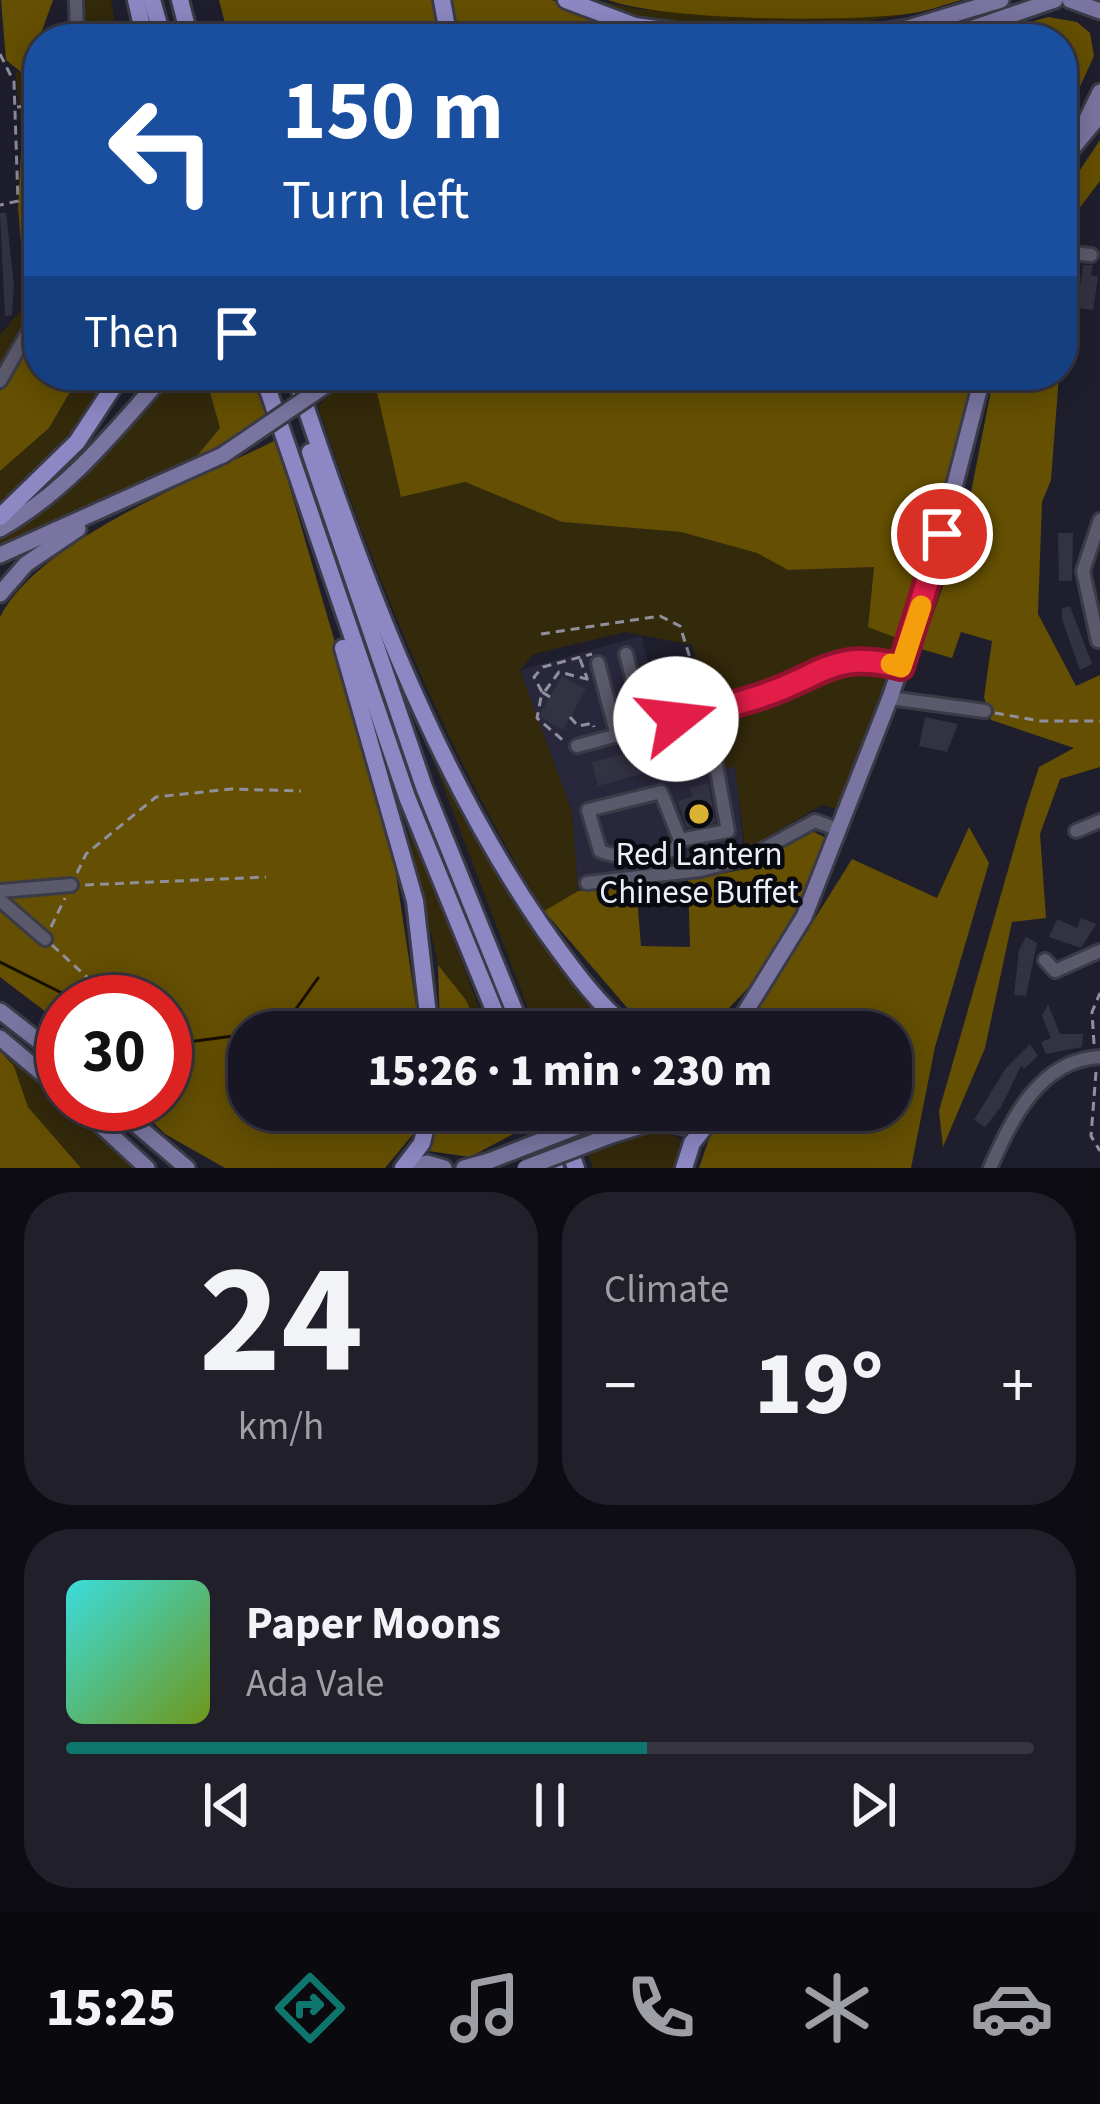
<!DOCTYPE html>
<meta charset="utf-8">
<style>
body{margin:0;font-family:"Source Sans 3",sans-serif;background:#201f2a;color:#f1f3f6;height:100vh;display:flex;flex-direction:column;font-size:45px;white-space:nowrap}
*{box-sizing:border-box;margin:0}
p{font-size:39px;color:#9e9fa5}
.icon{flex:none;width:66px;height:66px;fill:none;stroke:currentColor;stroke-width:2;stroke-linecap:round;stroke-linejoin:round}
.map{position:relative;height:1168px;overflow:hidden}
.side{display:flex;flex-direction:column;gap:24px;padding:24px;background:#0d0c13;flex:1}
.side>*{flex:none}
.hud{position:absolute;left:24px;top:24px;width:1053px;height:366px;border-radius:48px;box-shadow:0 6px 30px #0003,0 0 0 3px #363540;background:#1a4fa0;color:#fff;overflow:hidden}
.speed{position:absolute;left:36px;top:975px;display:flex;gap:24px;font-size:60px;font-weight:700;text-align:center}
.speed>*{display:grid;place-content:center;width:156px;height:156px;border-radius:50%;background:#171622;box-shadow:0 6px 30px #0003,0 0 0 3px #363540;line-height:1}
.speed .limit{border:18px solid #d22;background:#fff;color:#111}
.pin{position:absolute;display:grid;place-items:center;width:102px;height:102px;color:#fff;margin:-51px;border:6px solid #fff;border-radius:50%;box-shadow:0 3px 12px #0007}
.me{position:absolute;width:132px;margin:-66px;rotate:74deg;stroke-linejoin:round;filter:drop-shadow(0 0 9px #0008)}
.turn{display:flex;align-items:center;gap:42px;height:252px;padding:0 60px;font-size:54px}
.turn .icon{width:156px;height:156px;stroke-width:2.5}
.turn b{display:block;font-size:84px;line-height:102px}
.then{display:flex;align-items:center;height:114px;padding:0 60px;background:#0003;gap:24px;font-size:45px}
.big{font-size:90px;font-weight:800;line-height:1.1}
.side .tile{flex:1;display:flex;flex-direction:column;justify-content:center;gap:18px;min-width:0;padding:0 42px;border-radius:48px;background:#201f2a}
.side .dial{align-items:center;gap:0}
.dial b{font-size:156px;line-height:1}
.song{display:flex;align-items:center;gap:36px}
.cover{width:144px;height:144px;border-radius:18px;background:linear-gradient(135deg,hsl(180 70% 55%),hsl(80 70% 35%))}
.played{height:12px;border-radius:6px;background:linear-gradient(90deg,#0f766e 60%,#363540 60%)}
.keys{display:flex;justify-content:space-around;direction:ltr}
.heat{display:flex;justify-content:space-between;align-items:center;font-size:66px;direction:ltr}
.side .tiles{flex:1;display:grid;gap:24px;grid-template-columns:1fr 1fr}
.tile:last-child{grid-column:span 2}
.trip{position:absolute;left:228px;top:1011px;width:684px;height:120px;border-radius:48px;background:#171622;box-shadow:0 6px 30px #0003,0 0 0 3px #363540;font-weight:800;line-height:120px;text-align:center}
.tab-bar{display:flex;height:192px;justify-content:space-around;align-items:center;background:#09090e;color:#9e9fa5}
.tab-bar .icon{width:84px;height:84px}
.tab-bar .active{color:#0f766e}
.tab-bar b{font-size:54px;color:#f1f3f6}
.map>svg:first-child{display:block}
.built{fill:#29273c}
.green{fill:#33290b}
.forest{fill:#644f02}
.lines{fill:none;stroke-linecap:round;stroke-linejoin:round}
.stream{stroke:#180f00;stroke-width:3}
.building{fill:#333242}
.minor-casing{stroke:#3b3b47;stroke-width:18}
.major-casing{stroke:#3b3b47;stroke-width:21}
.highway-casing{stroke:#3b3b47;stroke-width:22}
.path{stroke:#908f9c;stroke-width:3;stroke-dasharray:9 6;stroke-linecap:butt}
.minor{stroke:#5b5a6c;stroke-width:12}
.major{stroke:#7975a0;stroke-width:15}
.highway{stroke:#8d87c3;stroke-width:16}
.major-bridge-casing{stroke:#3b3b47;stroke-width:21;stroke-linecap:butt}
.major-bridge{stroke:#7975a0;stroke-width:15}
.route-casing{stroke:#92132f;stroke-width:30}
.route{stroke:#e11d48;stroke-width:21}
.slow{stroke:#f59e0b;stroke-width:21}
.poi-dot{fill:#dbb333;stroke:#090910;stroke-width:4.5}
.labels{text-anchor:middle;stroke-width:9;stroke-linejoin:round;paint-order:stroke}
.poi-label{font-size:33px;fill:#eeeef8;stroke:#090910}
</style>
<div class="map">
<svg width="1100" height="1168" viewBox="0 0 1100 1168">
<rect width="100%" height="100%" fill="#1f1e2d"/>
<polygon class="built" points="641,636 654,684 690,676 709,769 735,766 746,869 578,891 572,812 520,670"/>
<g class="green">
<polygon points="82,0 111,0 118,39 84,39"/>
<path d="M585,0C608,0 627,9 649,10C736,14 822,16 909,14C796,34 695,49 585,0Z"/>
<polygon points="15,70 34,82 39,72 39,134 22,133"/>
<polygon points="39,269 39,294 0,365 0,335 26,304"/>
<path d="M80,375H115C83,424 48,471 0,506V471L49,428Z"/>
<path d="M179,375H205L220,428L191,463L0,549V540C73,499 123,435 179,375Z"/>
<path d="M349,375H373L402,497L465,482L562,522L681,532L757,553L788,570L874,567L868,626L899,639L840,810L822,805L745,850L735,767L725,768L692,645L625,632L534,654L520,670L572,812L578,891L544,911C447,752 377,583 318,406Z"/>
<polygon points="400,673 457,791 620,1032 537,1032"/>
<polygon points="401,798 488,1032 480,1032 466,1000 438,965"/>
<polygon points="0,1047 63,1097 63,1104 71,1104 140,1168 81,1168 28,1107 14,1066"/>
<polygon points="659,1130 680,1139 678,1168 593,1168 587,1152"/>
</g>
<g class="forest">
<polygon points="1,0 53,0 39,39 35,83 6,60"/>
<polygon points="219,0 433,0 439,39 229,39"/>
<polygon points="453,0 552,0 629,33 630,39 458,39"/>
<path d="M608,0H961C944,5 925,12 907,14C841,22 668,21 608,0Z"/>
<polygon points="1048,17 1077,22 1090,33 1094,56 1062,126 1062,39 967,39"/>
<polygon points="22,133 39,134 39,269 26,304 18,208"/>
<polygon points="1100,140 1100,181 1072,218 1062,212 1062,197"/>
<polygon points="39,327 39,375 80,375 49,428 0,471 0,391"/>
<polygon points="205,375 256,375 268,417 191,463 220,428"/>
<polygon points="373,375 975,375 926,575 899,639 868,627 874,567 788,570 757,553 681,532 562,522 465,482 401,497"/>
<polygon points="994,375 1059,375 1051,480 1042,502 1038,614 1076,686 1100,675 1100,767 1060,779 1040,834 1046,918 1012,922 985,1048 943,1147 939,1111 1026,807 1039,767 1074,748 991,720 984,697 992,641 961,632 952,658 921,649 965,523"/>
<path d="M276,440L389,828L420,1032H249V1110H416L414,1133L385,1168H225L165,1134L134,1104H165V1002H63V1025L0,977V617C40,539 197,480 276,440Z"/>
<polygon points="969,827 989,863 935,1047 911,1168 699,1168 710,1136 734,1110 891,1110 891,1032 744,1032 852,859 937,898"/>
<path d="M812,831L824,837C820,909 759,982 708,1028L648,1032L544,911L578,891L636,885L641,946L690,947L688,880L746,869Z"/>
<polygon points="438,965 466,1000 480,1032 440,1032"/>
<polygon points="0,1051 14,1066 28,1107 81,1168 0,1168"/>
<polygon points="442,1110 507,1110 515,1133 470,1157 429,1151"/>
</g>
<g class="lines">
<g class="stream">
<polyline points="0,962 80,1002"/>
<polyline points="260,1032 291,1016 318,978"/>
<polyline points="180,1043 249,1034"/>
</g>
</g>
<g class="building">
<polygon points="0,213 6,213 14,285 12,315 5,316"/>
<polygon points="1083,265 1093,265 1091,275 1098,277 1093,310 1077,308"/>
<polygon points="1058,533 1073,533 1072,581 1059,581"/>
<polygon points="1070,606 1092,664 1080,670 1062,619 1062,608"/>
<polygon points="562,676 586,689 563,730 539,716"/>
<polygon points="925,717 958,724 947,752 919,746"/>
<polygon points="675,740 681,763 598,786 592,762"/>
<polygon points="708,783 716,823 687,828 678,801 693,797 690,788"/>
<polygon points="1081,918 1096,924 1081,948 1049,937 1057,919 1077,928"/>
<polygon points="1026,937 1037,943 1026,996 1014,995 1019,950"/>
<polygon points="1048,1004 1060,1034 1083,1034 1082,1047 1046,1054 1041,1042 1051,1038 1042,1016"/>
<polygon points="1030,1044 1038,1056 1024,1069 1021,1066 1001,1107 985,1127 974,1120 1006,1068"/>
</g>
<g class="lines">
<g class="minor-casing">
<g id="minor">
<polyline points="76,0 77,39"/>
<polyline points="1062,252 1091,255"/>
<polyline points="0,381 39,313"/>
<polyline points="1098,641 1083,571 1100,520"/>
<polyline points="626,654 645,727"/>
<polyline points="598,663 617,736"/>
<polyline points="668,692 675,719"/>
<polyline points="890,698 985,711"/>
<polyline points="577,746 766,695 826,664 851,659 901,667"/>
<polyline points="1076,831 1100,821"/>
<path d="M680,840L675,849C651,857 623,860 600,851L588,810L661,792L680,840L728,831L706,710"/>
<polyline points="587,883 701,870 749,857 815,821 840,830"/>
<polyline points="0,891 71,885"/>
<polyline points="0,900 45,939"/>
<polyline points="1045,960 1055,971 1100,951"/>
<path d="M990,1168C1012,1119 1039,1060 1100,1057"/>
</g>
</g>
<g class="major-casing">
<g id="major">
<polyline points="1070,0 1100,11"/>
<polyline points="834,39 908,28 1001,0"/>
<polyline points="941,39 1055,0"/>
<polyline points="1084,125 1100,92"/>
<polyline points="1062,161 1100,115"/>
<path d="M0,529C68,490 113,433 164,375"/>
<polyline points="0,555 223,455"/>
<polyline points="0,594 26,564 78,529"/>
<polyline points="0,1011 63,1060"/>
<polyline points="733,1032 804,917 890,698 933,569 983,375"/>
<polyline points="0,1038 63,1091"/>
<polyline points="78,1104 147,1168"/>
<polyline points="112,1104 187,1168"/>
<path d="M654,1110C674,1132 700,1131 720,1110"/>
<polyline points="612,1135 650,1123 669,1124"/>
<polyline points="405,1168 427,1163 444,1168"/>
<polyline points="464,1168 489,1161"/>
</g>
</g>
<g class="highway-casing">
<g id="highway">
<polyline points="136,0 145,39"/>
<polyline points="152,0 163,39"/>
<polyline points="180,0 190,39"/>
<polyline points="442,0 449,39"/>
<polyline points="566,0 635,26 731,39"/>
<polyline points="263,375 407,797 503,1032"/>
<path d="M295,375C358,565 429,762 543,928C569,964 597,1005 633,1032"/>
<polyline points="310,452 424,787 523,1032"/>
<polyline points="0,517 77,442 121,375"/>
<polyline points="343,648 415,901 430,1032"/>
<polyline points="534,1110 555,1168"/>
<polyline points="555,1110 576,1168"/>
<polyline points="403,1168 422,1143 430,1110"/>
<polyline points="684,1168 692,1143 711,1119"/>
</g>
</g>
<g class="path">
<polyline points="0,54 14,82 18,201 0,205"/>
<polyline points="17,107 39,105"/>
<polyline points="541,634 660,616 680,626 702,696"/>
<polyline points="580,659 587,678"/>
<polyline points="545,691 559,672 591,680"/>
<polyline points="542,692 534,677 543,667 592,654"/>
<polyline points="550,697 542,692 537,718 565,742"/>
<polyline points="995,713 1040,721 1100,721"/>
<polyline points="570,717 578,726 593,723 594,727"/>
<polyline points="77,873 86,854 156,797 231,789 301,791"/>
<polyline points="85,885 266,877"/>
<polyline points="51,927 65,898"/>
<polyline points="52,945 114,1002"/>
<polyline points="1094,1044 1092,1012 1100,993"/>
<polyline points="1096,1072 1091,1136 1100,1151"/>
</g>
<use href="#minor" class="minor"/>
<use href="#major" class="major"/>
<use href="#highway" class="highway"/>
<g class="major-bridge-casing">
<g id="major-bridge">
<polyline points="223,455 326,385"/>
<polyline points="489,1161 602,1117"/>
<polyline points="525,1168 612,1135"/>
</g>
</g>
<use href="#major-bridge" class="major-bridge"/>
</g>
<g class="lines">
<g class="route-casing">
<path id="route" d="M676,719C706,710 738,705 767,694C824,674 836,650 901,667L942,534"/>
</g>
<use href="#route" class="route"/>
<polyline class="slow" points="891,664 901,667 921,606"/>
</g>
<circle class="poi-dot" cx="699" cy="814" r="12"/>
<g class="labels">
<g class="poi-label">
<text x="699" y="865">Red Lantern<tspan x="699" dy="38">Chinese Buffet</tspan></text>
</g>
</g>
</svg>
<div class="speed"><div class="limit">30</div></div>
<div class="pin" style="left:942px;top:534px;background:#d93025"><svg class="icon" aria-label="arrive" viewBox="0 0 24 24"><path d="M6 21V4h12l-3 4 3 4H6"/></svg></div>
<svg class="me" style="left:676px;top:719px" viewBox="-20 -20 40 40"><circle r="19" fill="#fff"/><path d="M0-13L10 11 0 6-10 11z" fill="#e11d48"/></svg>
<div class="trip">15:26 · 1 min · 230 m</div>
<div class="hud">
<div class="turn"><svg class="icon" aria-label="left" viewBox="0 0 24 24"><path d="M17 20v-9H6M10 6l-5 5 5 5"/></svg><div><b>150 m</b>Turn left</div></div>
<div class="then">Then<svg class="icon" aria-label="arrive" viewBox="0 0 24 24"><path d="M6 21V4h12l-3 4 3 4H6"/></svg></div>
</div>
</div>
<section class="side">
<div class="tiles">
<div class="tile dial"><b>24</b><p>km/h</p></div>
<div class="tile"><p>Climate</p>
<div class="heat"><a>−</a><b class="big">19°</b><a>+</a></div>
</div>
<div class="tile">
<div class="song"><i class="cover"></i><div><b>Paper Moons</b><p>Ada Vale</p></div></div>
<div class="played"></div>
<div class="keys"><svg class="icon" aria-label="previous" viewBox="0 0 24 24"><path d="M18 5L8 12l10 7zM5 5v14"/></svg><svg class="icon" aria-label="pause" viewBox="0 0 24 24"><path d="M8 5v14M16 5v14"/></svg><svg class="icon" aria-label="next" viewBox="0 0 24 24"><path d="M6 5l10 7-10 7zM19 5v14"/></svg></div>
</div>
</div>
</section>
<nav class="tab-bar">
<b>15:25</b>
<svg class="icon active" aria-label="directions" viewBox="0 0 24 24"><path d="M12 3l9 9-9 9-9-9zM9 14v-3h6M13 9l2 2-2 2"/></svg>
<svg class="icon" aria-label="music" viewBox="0 0 24 24"><path d="M9 18V5l10-2v13"/><circle cx="6" cy="18" r="3"/><circle cx="16" cy="16" r="3"/></svg>
<svg class="icon" aria-label="phone" viewBox="0 0 24 24"><path d="M5 4h4l2 5-3 2q2 4 5 5l2-3 5 2v4C11 20 4 13 5 4z"/></svg>
<svg class="icon" aria-label="climate" viewBox="0 0 24 24"><path d="M12 3v18M4 7l16 10M4 17L20 7"/></svg>
<svg class="icon" aria-label="car" viewBox="0 0 24 24"><path d="M5 17H2v-5l4-1 3-4h7l3 4 3 1v5h-3M9 17h6M6 11h13"/><circle cx="7" cy="17" r="2"/><circle cx="17" cy="17" r="2"/></svg>
</nav>
